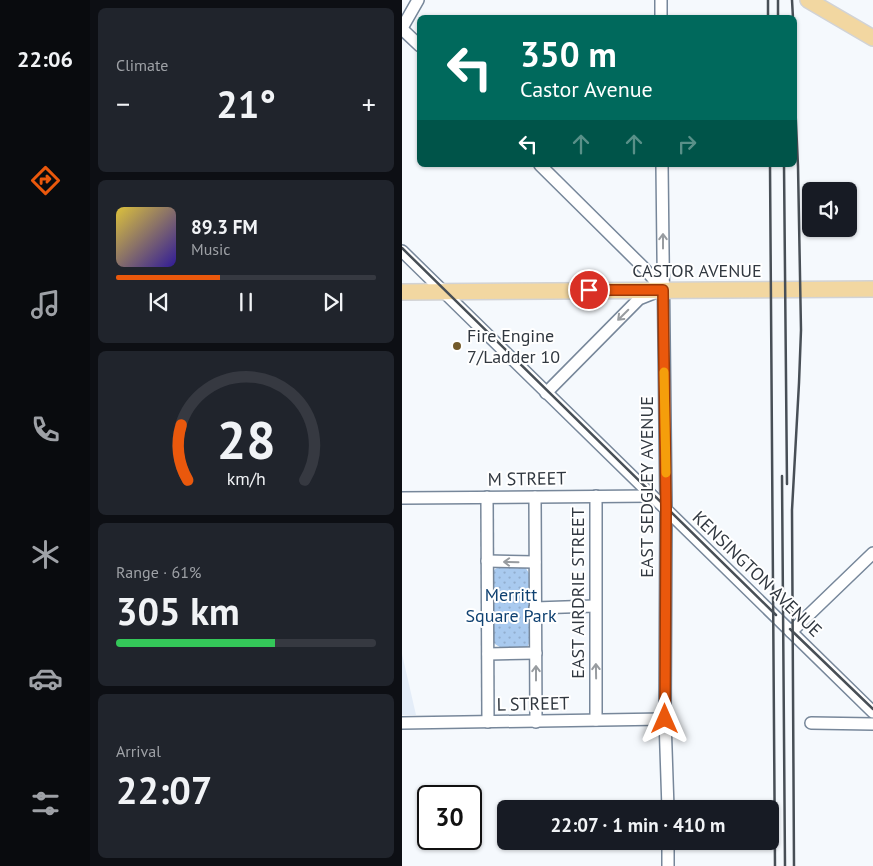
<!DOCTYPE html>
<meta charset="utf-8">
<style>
body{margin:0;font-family:"PT Sans",sans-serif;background:#20242c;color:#f1f3f6;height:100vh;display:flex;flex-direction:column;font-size:19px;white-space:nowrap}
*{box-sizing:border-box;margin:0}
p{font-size:16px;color:#9ea1a6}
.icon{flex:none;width:28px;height:28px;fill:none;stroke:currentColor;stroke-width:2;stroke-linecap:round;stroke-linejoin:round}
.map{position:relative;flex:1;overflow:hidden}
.side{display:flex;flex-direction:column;gap:8px;padding:8px;background:#0d0f14;width:312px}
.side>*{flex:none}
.banner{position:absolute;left:15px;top:15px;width:380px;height:152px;border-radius:8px;box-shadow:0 1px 4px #0004;background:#00695c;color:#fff;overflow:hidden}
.fabs{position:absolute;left:400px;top:182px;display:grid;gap:10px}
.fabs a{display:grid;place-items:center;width:55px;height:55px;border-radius:8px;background:#171b24;box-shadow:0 1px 4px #0004;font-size:25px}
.speed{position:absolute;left:15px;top:785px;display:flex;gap:10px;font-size:25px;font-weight:700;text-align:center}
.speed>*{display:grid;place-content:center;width:65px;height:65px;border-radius:50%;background:#171b24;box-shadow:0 1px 4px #0004;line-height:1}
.speed .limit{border:2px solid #111;border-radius:8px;background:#fff;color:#111}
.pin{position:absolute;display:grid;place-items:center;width:42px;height:42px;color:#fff;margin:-21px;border:2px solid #fff;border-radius:50%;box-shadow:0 1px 5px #0007}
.me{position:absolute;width:55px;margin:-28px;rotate:0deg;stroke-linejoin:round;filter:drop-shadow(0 0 4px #0008)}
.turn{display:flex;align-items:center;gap:18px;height:105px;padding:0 20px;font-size:22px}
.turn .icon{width:65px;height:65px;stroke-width:2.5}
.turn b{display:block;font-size:35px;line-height:42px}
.lanes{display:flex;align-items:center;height:48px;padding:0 20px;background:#0003;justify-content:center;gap:25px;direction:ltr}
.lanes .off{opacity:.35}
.big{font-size:38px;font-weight:700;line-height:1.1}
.side .tile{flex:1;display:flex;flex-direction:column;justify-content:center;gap:8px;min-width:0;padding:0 18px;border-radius:8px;background:#20242c}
.side .dial{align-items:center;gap:0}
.dial svg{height:130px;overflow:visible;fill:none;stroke:#363941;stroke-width:7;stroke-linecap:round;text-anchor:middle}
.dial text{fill:#f1f3f6;stroke:none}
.song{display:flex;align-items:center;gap:15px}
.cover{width:60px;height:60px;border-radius:8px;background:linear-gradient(135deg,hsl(50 70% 55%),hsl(250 70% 35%))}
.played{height:5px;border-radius:2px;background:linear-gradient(90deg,#ea580c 40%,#363941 40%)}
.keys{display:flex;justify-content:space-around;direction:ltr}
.heat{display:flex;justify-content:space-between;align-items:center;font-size:28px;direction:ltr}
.charge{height:8px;border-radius:4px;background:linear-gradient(90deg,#34c759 61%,#363941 0)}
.trip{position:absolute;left:95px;top:800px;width:282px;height:50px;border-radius:8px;background:#171b24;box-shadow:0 1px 4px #0004;font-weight:700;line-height:50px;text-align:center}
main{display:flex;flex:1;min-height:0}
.dock{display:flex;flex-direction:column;width:90px;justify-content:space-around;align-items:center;background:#090b0e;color:#9ea1a6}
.dock .icon{width:35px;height:35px}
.dock .selected{color:#ea580c}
.dock b{font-size:22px;color:#f1f3f6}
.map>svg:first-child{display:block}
.built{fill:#e4edf8}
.park{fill:url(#park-dots)}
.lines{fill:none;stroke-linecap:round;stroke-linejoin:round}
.minor-casing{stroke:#77879a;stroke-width:14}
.major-casing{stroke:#d2d3d5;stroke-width:18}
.minor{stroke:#fff;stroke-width:11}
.major{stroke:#f2d7a1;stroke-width:15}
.rail{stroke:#484f56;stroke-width:2.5}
.oneway{stroke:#989ca0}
.route-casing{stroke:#983908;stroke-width:12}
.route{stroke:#ea580c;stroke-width:9}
.slow{stroke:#f59e0b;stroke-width:9}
.poi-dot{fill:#735b2b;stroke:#fff;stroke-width:2}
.labels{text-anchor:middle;stroke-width:4;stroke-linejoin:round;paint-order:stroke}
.street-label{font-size:18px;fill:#313840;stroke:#fff}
.poi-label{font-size:18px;fill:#313840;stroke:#fff;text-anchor:start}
.park-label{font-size:18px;fill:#0f4171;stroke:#fff}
</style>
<main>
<nav class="dock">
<b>22:06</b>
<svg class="icon selected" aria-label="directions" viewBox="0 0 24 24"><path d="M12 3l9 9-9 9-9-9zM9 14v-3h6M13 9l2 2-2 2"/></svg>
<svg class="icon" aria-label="music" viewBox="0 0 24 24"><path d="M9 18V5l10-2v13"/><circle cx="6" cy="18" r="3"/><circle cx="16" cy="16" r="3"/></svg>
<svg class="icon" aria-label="phone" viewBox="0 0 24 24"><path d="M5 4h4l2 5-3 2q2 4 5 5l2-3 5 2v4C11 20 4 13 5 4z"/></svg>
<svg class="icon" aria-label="climate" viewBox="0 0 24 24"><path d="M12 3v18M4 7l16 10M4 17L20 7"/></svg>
<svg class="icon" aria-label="car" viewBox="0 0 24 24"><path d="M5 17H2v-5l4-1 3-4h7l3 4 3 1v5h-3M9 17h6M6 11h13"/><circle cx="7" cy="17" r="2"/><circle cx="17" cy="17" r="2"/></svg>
<svg class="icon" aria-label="filters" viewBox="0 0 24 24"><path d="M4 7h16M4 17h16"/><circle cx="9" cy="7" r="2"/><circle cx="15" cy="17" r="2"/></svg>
</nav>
<section class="side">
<div class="tile"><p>Climate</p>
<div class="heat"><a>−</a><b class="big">21°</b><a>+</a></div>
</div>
<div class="tile">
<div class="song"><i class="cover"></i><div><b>89.3 FM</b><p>Music</p></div></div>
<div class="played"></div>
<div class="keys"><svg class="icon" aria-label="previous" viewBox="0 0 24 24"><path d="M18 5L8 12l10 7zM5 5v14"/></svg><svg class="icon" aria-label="pause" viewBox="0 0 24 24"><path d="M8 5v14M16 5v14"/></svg><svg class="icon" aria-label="next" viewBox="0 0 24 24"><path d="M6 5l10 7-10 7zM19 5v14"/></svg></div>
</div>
<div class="tile dial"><svg viewBox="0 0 100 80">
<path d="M14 69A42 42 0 1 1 86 69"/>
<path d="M14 69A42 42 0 0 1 10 35" stroke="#ea580c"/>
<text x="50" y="56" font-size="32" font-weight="700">28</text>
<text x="50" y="72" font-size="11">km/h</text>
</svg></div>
<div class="tile"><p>Range · 61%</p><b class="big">305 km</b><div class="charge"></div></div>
<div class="tile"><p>Arrival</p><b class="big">22:07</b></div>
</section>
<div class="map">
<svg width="471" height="866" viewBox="0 0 471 866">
<defs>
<pattern id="park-dots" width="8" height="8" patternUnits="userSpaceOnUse" patternTransform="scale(1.25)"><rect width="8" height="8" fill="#a9caef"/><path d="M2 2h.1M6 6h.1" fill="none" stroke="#92aece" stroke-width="1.8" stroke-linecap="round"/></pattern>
</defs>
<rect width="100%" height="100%" fill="#f5f9fd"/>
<polygon class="built" points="0,654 14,715 0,715"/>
<path class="park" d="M101,565L123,567L129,576V638L126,646L123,648C109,648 97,652 89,639L90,573L93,569Z"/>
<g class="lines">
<g class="minor-casing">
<g id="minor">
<polyline points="259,0 259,18"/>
<polyline points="0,28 16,0"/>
<polyline points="0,29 18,46"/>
<polyline points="138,165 241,267 261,290"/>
<polyline points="260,165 264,509 263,719 266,809"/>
<polyline points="0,251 471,712"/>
<polyline points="144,393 237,299 252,293"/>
<polyline points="194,496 194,720"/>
<polyline points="85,497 86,722"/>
<polyline points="133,497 134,722"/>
<polyline points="0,498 250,496"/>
<polyline points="85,561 133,562"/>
<polyline points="133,608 193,606"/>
<polyline points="389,632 471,553"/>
<polyline points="86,654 134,653"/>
<polyline points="0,723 263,719"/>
<polyline points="409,723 471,724"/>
<polyline points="266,841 266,866"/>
</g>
</g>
<g class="major-casing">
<g id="major">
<polyline points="406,0 471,38"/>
<polyline points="0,292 471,289"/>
</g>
</g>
<use href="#minor" class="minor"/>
<use href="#major" class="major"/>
<g class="rail">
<polyline points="366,0 366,18"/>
<polyline points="376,0 376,18"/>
<polyline points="390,0 391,18"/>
<polyline points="368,165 373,866"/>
<polyline points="382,165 385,484"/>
<polyline points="0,248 374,615"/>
<polyline points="380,476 383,866"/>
<polyline points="388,629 471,709"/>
<polyline points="392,866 390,510 397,383 399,330 396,166 392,80"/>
</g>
</g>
<defs><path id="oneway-shaft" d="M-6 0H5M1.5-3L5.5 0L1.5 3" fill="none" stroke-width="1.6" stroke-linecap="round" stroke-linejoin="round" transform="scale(1.25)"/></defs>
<g class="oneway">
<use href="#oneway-shaft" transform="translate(261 241) rotate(-90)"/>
<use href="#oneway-shaft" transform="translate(221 315) rotate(135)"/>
<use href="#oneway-shaft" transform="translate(109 562) rotate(-179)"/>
<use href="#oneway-shaft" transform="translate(194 671) rotate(-91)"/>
<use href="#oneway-shaft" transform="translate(134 673) rotate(-90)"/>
</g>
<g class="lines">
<g class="route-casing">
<polyline id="route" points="187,290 261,290 264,509 263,719"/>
</g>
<use href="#route" class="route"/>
<polyline class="slow" points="262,372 264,473"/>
</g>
<circle class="poi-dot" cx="55" cy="346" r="5"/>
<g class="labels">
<g class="street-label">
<text x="295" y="277">CASTOR AVENUE</text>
<text transform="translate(125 479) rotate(-1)" y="6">M STREET</text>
<text transform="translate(245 487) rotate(-90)" y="6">EAST SEDGLEY AVENUE</text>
<text transform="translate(355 574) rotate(44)" y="6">KENSINGTON AVENUE</text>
<text transform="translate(176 593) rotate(-90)" y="6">EAST AIRDRIE STREET</text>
<text transform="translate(131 704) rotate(-1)" y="6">L STREET</text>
</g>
<g class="poi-label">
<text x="65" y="342">Fire Engine<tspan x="65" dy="21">7/Ladder 10</tspan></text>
</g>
<g class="park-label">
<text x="109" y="601">Merritt<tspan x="109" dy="21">Square Park</tspan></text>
</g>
</g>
</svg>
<div class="fabs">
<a><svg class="icon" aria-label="sound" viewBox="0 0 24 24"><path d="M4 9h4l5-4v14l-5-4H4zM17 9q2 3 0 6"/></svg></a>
</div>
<div class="speed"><div class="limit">30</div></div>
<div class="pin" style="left:187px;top:290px;background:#d93025"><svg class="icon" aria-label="arrive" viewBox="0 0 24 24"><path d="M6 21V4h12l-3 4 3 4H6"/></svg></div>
<svg class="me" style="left:263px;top:719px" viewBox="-20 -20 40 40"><path d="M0-17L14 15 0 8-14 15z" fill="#ea580c" stroke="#fff" stroke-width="4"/></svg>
<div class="trip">22:07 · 1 min · 410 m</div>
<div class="banner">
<div class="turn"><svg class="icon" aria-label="left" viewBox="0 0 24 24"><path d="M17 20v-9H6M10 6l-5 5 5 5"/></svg><div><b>350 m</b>Castor Avenue</div></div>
<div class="lanes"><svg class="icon" aria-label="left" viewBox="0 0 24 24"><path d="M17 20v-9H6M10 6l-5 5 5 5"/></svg><svg class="icon off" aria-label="ahead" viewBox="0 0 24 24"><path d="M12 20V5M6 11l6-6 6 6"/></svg><svg class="icon off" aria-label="ahead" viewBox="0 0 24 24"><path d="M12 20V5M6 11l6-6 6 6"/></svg><svg class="icon off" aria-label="right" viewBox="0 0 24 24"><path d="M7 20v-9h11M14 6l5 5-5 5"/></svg></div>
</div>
</div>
</main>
